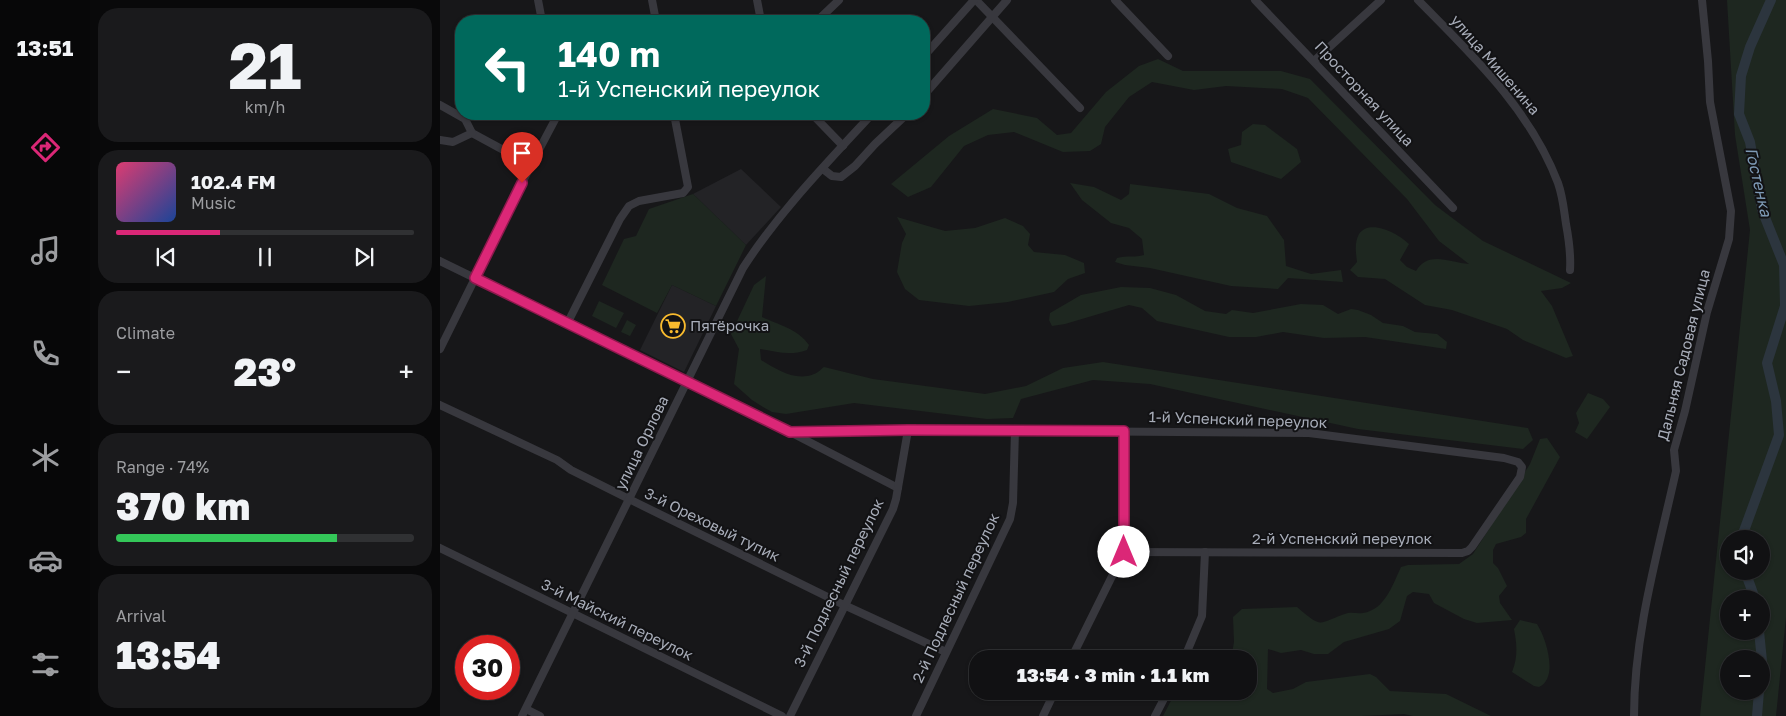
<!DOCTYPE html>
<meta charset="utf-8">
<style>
body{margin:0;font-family:"Golos Text",sans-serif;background:#1a1a1c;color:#f1f3f6;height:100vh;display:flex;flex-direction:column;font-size:19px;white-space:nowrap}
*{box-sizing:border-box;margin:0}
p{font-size:16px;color:#9c9da0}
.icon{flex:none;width:28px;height:28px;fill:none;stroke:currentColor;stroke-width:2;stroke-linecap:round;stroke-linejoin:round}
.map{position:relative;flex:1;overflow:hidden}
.drawer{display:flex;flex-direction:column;gap:8px;padding:8px;background:#09090a;width:350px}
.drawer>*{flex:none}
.hud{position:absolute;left:15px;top:15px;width:475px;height:105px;border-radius:20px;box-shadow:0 1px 4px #0004,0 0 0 1px #303133;background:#00695c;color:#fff;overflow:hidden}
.tools{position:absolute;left:1280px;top:530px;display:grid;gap:10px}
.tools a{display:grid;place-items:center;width:50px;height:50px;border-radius:50%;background:#111113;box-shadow:0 1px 4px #0004,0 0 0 1px #303133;font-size:25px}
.speed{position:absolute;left:15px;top:635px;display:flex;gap:10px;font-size:25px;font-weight:700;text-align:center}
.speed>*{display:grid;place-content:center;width:65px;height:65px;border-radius:50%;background:#111113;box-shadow:0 1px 4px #0004,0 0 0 1px #303133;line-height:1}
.speed .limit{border:8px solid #d22;background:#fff;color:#111}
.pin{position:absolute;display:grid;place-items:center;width:42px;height:42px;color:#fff;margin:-51px -21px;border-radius:50% 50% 50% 0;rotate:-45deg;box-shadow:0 0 5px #0007}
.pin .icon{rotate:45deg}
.me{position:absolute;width:55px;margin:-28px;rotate:0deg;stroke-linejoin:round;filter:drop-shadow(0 0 4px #0008)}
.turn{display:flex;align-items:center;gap:18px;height:105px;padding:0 20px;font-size:22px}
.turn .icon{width:65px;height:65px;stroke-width:2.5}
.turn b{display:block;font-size:35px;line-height:42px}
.big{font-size:38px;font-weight:800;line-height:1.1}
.drawer .tile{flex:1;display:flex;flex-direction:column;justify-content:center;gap:8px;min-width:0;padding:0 18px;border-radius:20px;background:#1a1a1c}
.drawer .dial{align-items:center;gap:0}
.dial b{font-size:65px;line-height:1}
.song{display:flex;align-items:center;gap:15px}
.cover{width:60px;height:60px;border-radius:8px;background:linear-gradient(135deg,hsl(340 70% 55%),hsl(220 70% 35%))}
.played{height:5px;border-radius:2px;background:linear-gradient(90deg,#db2777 35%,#303133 35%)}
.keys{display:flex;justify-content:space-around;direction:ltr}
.heat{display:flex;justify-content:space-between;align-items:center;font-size:28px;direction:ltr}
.charge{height:8px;border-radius:4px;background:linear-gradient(90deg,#34c759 74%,#303133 0)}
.trip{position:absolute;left:529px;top:650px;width:288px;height:50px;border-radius:20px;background:#111113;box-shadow:0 1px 4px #0004,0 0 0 1px #303133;font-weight:800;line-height:50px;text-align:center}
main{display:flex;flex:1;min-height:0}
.tabs{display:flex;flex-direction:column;width:90px;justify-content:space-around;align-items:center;background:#070708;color:#9c9da0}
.tabs .icon{width:35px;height:35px}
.tabs .active{color:#db2777}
.tabs b{font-size:22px;color:#f1f3f6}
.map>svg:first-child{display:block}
.built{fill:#232326}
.green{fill:#1e2720;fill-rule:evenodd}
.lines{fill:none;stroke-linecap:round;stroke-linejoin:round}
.river{stroke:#2c353e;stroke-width:10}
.minor{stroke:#38383e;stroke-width:8}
.route-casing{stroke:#8e194d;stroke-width:12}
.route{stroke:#db2777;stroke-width:9}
.labels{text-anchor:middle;stroke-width:4;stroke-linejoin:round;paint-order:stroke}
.street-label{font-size:15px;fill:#a8adb9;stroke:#121214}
.poi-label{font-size:15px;fill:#a8adb9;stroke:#121214;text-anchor:start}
.water-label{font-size:16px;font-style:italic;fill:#7e9ab6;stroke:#121214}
</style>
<main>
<nav class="tabs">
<b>13:51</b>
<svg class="icon active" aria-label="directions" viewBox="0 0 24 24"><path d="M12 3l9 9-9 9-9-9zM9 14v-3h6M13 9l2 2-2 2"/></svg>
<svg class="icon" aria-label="music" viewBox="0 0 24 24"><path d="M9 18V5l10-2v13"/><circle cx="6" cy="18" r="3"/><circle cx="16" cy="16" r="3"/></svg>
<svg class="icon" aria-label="phone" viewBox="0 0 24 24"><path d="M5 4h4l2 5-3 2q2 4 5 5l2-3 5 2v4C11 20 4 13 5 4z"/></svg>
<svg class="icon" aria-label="climate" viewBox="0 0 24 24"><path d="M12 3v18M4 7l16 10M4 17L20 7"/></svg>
<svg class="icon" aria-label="car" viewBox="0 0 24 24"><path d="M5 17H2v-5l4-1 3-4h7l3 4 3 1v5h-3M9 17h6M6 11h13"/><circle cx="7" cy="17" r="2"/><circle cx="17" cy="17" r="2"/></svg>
<svg class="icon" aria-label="filters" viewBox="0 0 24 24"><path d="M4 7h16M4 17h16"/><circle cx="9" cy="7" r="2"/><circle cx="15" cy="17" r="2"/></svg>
</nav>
<section class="drawer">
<div class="tile dial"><b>21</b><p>km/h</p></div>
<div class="tile">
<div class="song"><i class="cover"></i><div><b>102.4 FM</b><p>Music</p></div></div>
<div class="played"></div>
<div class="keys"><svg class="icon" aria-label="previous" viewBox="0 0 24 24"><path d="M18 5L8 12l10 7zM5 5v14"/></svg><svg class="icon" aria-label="pause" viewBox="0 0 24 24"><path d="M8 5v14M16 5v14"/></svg><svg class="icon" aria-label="next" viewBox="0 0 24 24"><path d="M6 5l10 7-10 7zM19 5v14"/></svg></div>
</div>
<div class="tile"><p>Climate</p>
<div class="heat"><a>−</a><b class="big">23°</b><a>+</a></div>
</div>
<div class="tile"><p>Range · 74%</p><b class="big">370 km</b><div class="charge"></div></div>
<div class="tile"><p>Arrival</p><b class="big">13:54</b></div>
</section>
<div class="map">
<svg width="1346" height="716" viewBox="0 0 1346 716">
<rect width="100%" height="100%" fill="#171719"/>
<g class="built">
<polygon points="301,169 341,207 306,245 253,194"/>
<polygon points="232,285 276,306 244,372 200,350"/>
</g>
<g class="green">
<path d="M1287,0H1346V617L1336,716H1260L1310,230L1295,135ZM1289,539H1321V571H1289ZM1289,599H1321V631H1289ZM1289,659H1321V691H1289Z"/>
<path d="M718,59L743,71H841L870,79L995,205L1043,241L1131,283L1122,288L1101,291L1112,306L1133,356L1126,358L1083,340L1067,329L1012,310L985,305L945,279L918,277L910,270L917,262C916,253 914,243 919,234C930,218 959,234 969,244L960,260L967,267L976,271C989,250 1010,263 1029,264L999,241L967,199L868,98L842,89L786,86L754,90L712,82L689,97L665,127L661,144L650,151L623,152L574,132L548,135L524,146L491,187L468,197L451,184L509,136L553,109L597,118L617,135L631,133L666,92L699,66Z"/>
<polygon points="813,124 825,125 857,149 861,162 841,179 791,162 788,149 801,145 802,132"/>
<path d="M630,183L654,187L681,200L689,194L690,184L769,194L797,208L827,216L844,240L846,266L871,274L901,270L903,282L848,278L838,289L791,286L710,268L685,265L675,262L677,258C687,255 695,258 704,255L702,239L689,228L671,223L642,200Z"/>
<polygon points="253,194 306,245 276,306 232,285 217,313 162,285 184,239 196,236 209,209"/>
<polygon points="457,217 505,231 535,228 565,218 583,226 590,234 588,245 594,252 625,255 644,263 645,273 628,279 614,292 568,302 529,306 479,300 465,289 457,272 462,243 466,234"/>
<path d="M326,276L322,317C339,325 358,329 369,345L367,350C350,356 337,352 320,349L321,360C336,369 355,382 374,374C378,373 381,369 384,367L433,379L545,394L586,386L623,368L663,362L1088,428L1093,440L1083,449L918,429L710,384L653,380L581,399L573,418L547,419L414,403L346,414L332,412L323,407L312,400L294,384L299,349L291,334L314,285Z"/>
<polygon points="681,287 710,288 736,295 765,311 786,314 792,310 813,313 861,304 883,305 898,314 911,309 918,310 931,315 943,323 963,326 975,332 997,334 1007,342 1006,349 925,337 884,338 843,332 816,337 789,337 717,321 702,308 689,305 625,324 612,326 609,320 610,313 641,295"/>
<polygon points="159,301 184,313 176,328 152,316"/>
<polygon points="187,320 196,325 190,336 181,332"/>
<polygon points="1148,393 1163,399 1170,407 1147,439 1135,432 1139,423 1136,413"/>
<path d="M1107,438L1120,457L1086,519V533L1081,537L1056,544L1053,550V563L1058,568L1067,586L1059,596L1060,603L1072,620L1037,623L1024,619L994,603L989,594L973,592L967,596L960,621L949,629L904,642L888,654H874L861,650L841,653L828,649L827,689L833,693L853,689L866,682L930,674L936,677L950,691L1006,694L1051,716H973L964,714L922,716H723L736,691H808V659H791L794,642L793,617L802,609L857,607C884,630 877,623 908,613C913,612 918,614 923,613C945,610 953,584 961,567L968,565L1019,564L1033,554L1090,464L1100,439Z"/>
<path d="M1080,620L1097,624C1106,638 1119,678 1099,687L1094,686L1072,672C1078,657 1077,645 1074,629Z"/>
</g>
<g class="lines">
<g class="river">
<polyline points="1301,539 1339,435 1336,401 1327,363 1345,306 1344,265 1322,210 1310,142 1299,114 1301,76 1310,47 1331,0"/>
<polyline points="1305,571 1315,599"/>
<polyline points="1319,631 1322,661 1321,670"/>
<polyline points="1317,716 1319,691"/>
</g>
<g class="minor">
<polyline points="98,0 102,21"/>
<polyline points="212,0 216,21"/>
<polyline points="317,0 321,21"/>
<polyline points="536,0 640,108"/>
<polyline points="675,0 728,56"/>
<polyline points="815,0 1013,208"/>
<path d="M978,0C1032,55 1090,109 1118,183C1123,197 1124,211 1126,224C1129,240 1131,254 1130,270"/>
<polyline points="377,21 399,0"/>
<polyline points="484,56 534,0"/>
<polyline points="874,61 941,0"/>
<polyline points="484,95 567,0"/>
<polyline points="0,105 25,119 32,133 91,165"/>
<polyline points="372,114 403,146"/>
<polyline points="0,140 13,142 32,133"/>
<polyline points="383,169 392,176 401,177 415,166 435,144 467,114"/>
<polyline points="0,261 350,432 458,488"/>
<polyline points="127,324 180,219 189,206 199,201 243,193 248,187 234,114"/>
<polyline points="0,349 91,165 118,114"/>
<polyline points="0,405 117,460 131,470 195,502 404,605 506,652"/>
<polyline points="350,432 468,430 869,433 1064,458 1078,462 1082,467 1080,477 1032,547 1028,551 1022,553 684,552"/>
<polyline points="0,548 342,716"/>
<polyline points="631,659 684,552 684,431"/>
<polyline points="744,659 762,616 765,552"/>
<polyline points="86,709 100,716"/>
<path d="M82,716L303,268C339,212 387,163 432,114"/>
<polyline points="350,716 453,509 456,499 468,430"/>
<polyline points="476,716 570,519 573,503 575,430"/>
<polyline points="603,716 615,691"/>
<polyline points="715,716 728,691"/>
<path d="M1194,716C1194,633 1218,552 1236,471L1234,450L1245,411L1267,312L1289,239L1291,211L1270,102L1268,61L1262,0"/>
</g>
</g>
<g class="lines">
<g class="route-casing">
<polyline id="route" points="82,183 35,278 350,432 468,430 684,431 684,552"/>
</g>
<use href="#route" class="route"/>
</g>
<defs>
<g id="supermarket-ring" transform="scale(1.25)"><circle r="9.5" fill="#121214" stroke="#f9bb2e" stroke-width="1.5"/><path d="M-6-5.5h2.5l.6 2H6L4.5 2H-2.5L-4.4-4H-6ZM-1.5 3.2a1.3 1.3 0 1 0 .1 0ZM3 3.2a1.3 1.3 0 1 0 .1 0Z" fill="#f9bb2e"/></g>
</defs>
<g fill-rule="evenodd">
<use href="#supermarket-ring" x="233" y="326"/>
</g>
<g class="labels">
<g class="street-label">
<text transform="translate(1055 65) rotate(49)" y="5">улица Мишенина</text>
<text transform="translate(924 94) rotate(47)" y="5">Просторная улица</text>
<text transform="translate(1244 355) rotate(-76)" y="5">Дальняя Садовая улица</text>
<text transform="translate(798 420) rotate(2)" y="5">1-й Успенский переулок</text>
<text transform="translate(202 443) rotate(-64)" y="5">улица Орлова</text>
<text transform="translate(272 525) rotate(26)" y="5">3-й Ореховый тупик</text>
<text x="902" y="544">2-й Успенский переулок</text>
<text transform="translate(399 583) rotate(-64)" y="5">3-й Подлесный переулок</text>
<text transform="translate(516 598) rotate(-65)" y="5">2-й Подлесный переулок</text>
<text transform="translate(177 620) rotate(26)" y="5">3-й Майский переулок</text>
</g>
<g class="poi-label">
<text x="250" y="331">Пятёрочка</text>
</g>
<g class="water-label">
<text transform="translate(1319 182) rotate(77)" y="6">Гостенка</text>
</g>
</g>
</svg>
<div class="tools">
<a><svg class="icon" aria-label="sound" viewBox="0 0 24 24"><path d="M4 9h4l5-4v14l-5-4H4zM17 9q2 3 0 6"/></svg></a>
<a>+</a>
<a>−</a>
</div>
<div class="speed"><div class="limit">30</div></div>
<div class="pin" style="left:82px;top:183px;background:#d93025"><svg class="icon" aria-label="arrive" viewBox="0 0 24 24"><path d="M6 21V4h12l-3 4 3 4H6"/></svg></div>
<svg class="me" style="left:684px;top:552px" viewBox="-20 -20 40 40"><circle r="19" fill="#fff"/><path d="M0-13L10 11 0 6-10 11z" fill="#db2777"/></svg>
<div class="trip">13:54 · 3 min · 1.1 km</div>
<div class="hud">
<div class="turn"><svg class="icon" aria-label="left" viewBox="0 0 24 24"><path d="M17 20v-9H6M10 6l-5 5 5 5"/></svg><div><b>140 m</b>1-й Успенский переулок</div></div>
</div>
</div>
</main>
